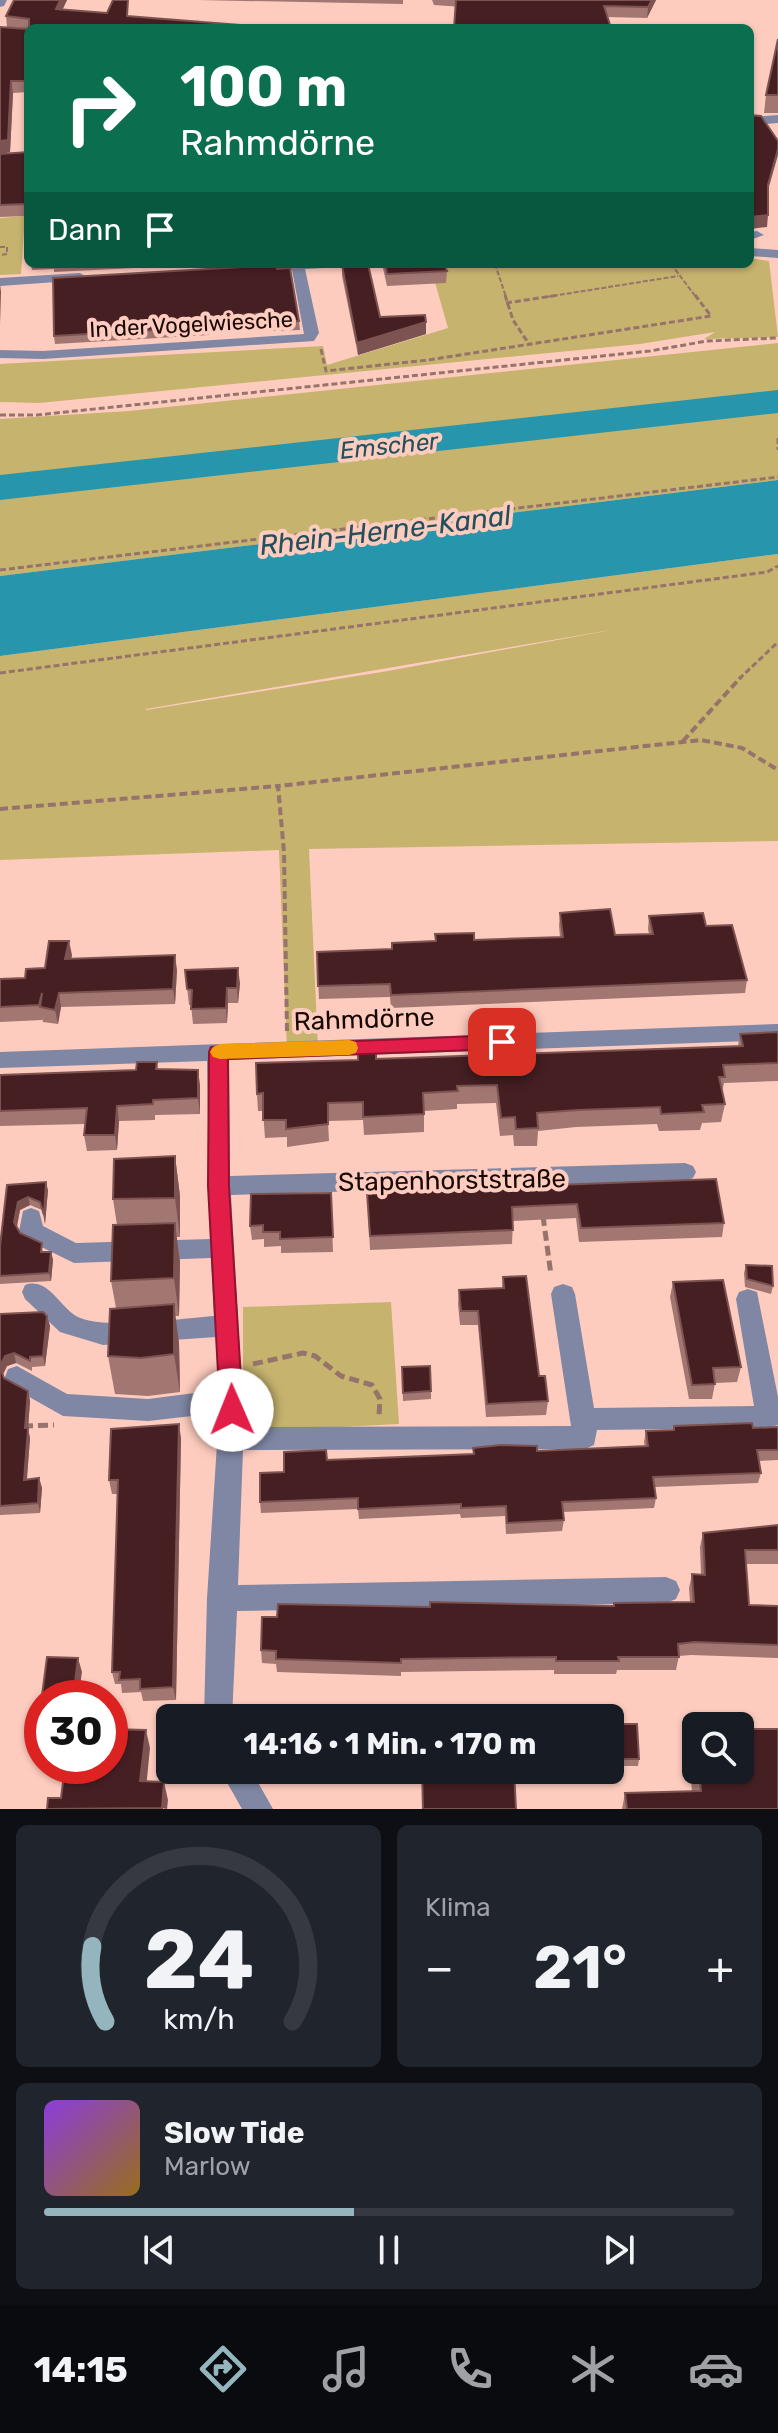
<!DOCTYPE html>
<html lang="de">
<meta charset="utf-8">
<style>
body{margin:0;font-family:Rubik,sans-serif;background:#20242c;color:#f1f3f6;height:100vh;display:flex;flex-direction:column;font-size:30px;white-space:nowrap}
*{box-sizing:border-box;margin:0}
p{font-size:26px;color:#9ea1a6}
.icon{flex:none;width:44px;height:44px;fill:none;stroke:currentColor;stroke-width:2;stroke-linecap:round;stroke-linejoin:round}
.map{position:relative;height:1809px;overflow:hidden}
.drawer{display:flex;flex-direction:column;gap:16px;padding:16px;background:#0d0f14;flex:1}
.drawer>*{flex:none}
.top-card{position:absolute;left:24px;top:24px;width:730px;height:244px;border-radius:12px;box-shadow:0 2px 6px #0004;background:#0b6e4f;color:#fff;overflow:hidden}
.buttons{position:absolute;left:682px;top:1712px;display:grid;gap:16px}
.buttons a{display:grid;place-items:center;width:72px;height:72px;border-radius:12px;background:#171b24;box-shadow:0 2px 6px #0004;font-size:40px}
.speed{position:absolute;left:24px;top:1680px;display:flex;gap:16px;font-size:40px;font-weight:700;text-align:center}
.speed>*{display:grid;place-content:center;width:104px;height:104px;border-radius:50%;background:#171b24;box-shadow:0 2px 6px #0004;line-height:1}
.speed .limit{border:12px solid #d22;background:#fff;color:#111}
.pin{position:absolute;display:grid;place-items:center;width:68px;height:68px;color:#fff;margin:-34px;border-radius:16px;box-shadow:0 4px 12px #0006}
.me{position:absolute;width:88px;margin:-44px;rotate:359deg;stroke-linejoin:round;filter:drop-shadow(0 0 6px #0008)}
.turn{display:flex;align-items:center;gap:28px;height:168px;padding:0 24px;font-size:36px}
.turn .icon{width:104px;height:104px;stroke-width:2.5}
.turn b{display:block;font-size:56px;line-height:68px}
.then{display:flex;align-items:center;height:76px;padding:0 24px;background:#0003;gap:16px;font-size:30px}
.big{font-size:60px;font-weight:700;line-height:1.1}
.drawer .widget{flex:1;display:flex;flex-direction:column;justify-content:center;gap:12px;min-width:0;padding:0 28px;border-radius:12px;background:#20242c}
.drawer .dial{align-items:center;gap:0}
.dial svg{height:208px;overflow:visible;fill:none;stroke:#363941;stroke-width:7;stroke-linecap:round;text-anchor:middle}
.dial text{fill:#f1f3f6;stroke:none}
.song{display:flex;align-items:center;gap:24px}
.cover{width:96px;height:96px;border-radius:12px;background:linear-gradient(135deg,hsl(270 70% 55%),hsl(40 70% 35%))}
.played{height:8px;border-radius:4px;background:linear-gradient(90deg,#94b5bd 45%,#363941 45%)}
.keys{display:flex;justify-content:space-around;direction:ltr}
.heat{display:flex;justify-content:space-between;align-items:center;font-size:44px;direction:ltr}
.drawer .tiles{flex:1;display:grid;gap:16px;grid-template-columns:1fr 1fr}
.widget:last-child{grid-column:span 2}
.trip{position:absolute;left:156px;top:1704px;width:468px;height:80px;border-radius:12px;background:#171b24;box-shadow:0 2px 6px #0004;font-weight:700;line-height:80px;text-align:center}
.tabs{display:flex;height:128px;justify-content:space-around;align-items:center;background:#090b0e;color:#9ea1a6}
.tabs .icon{width:56px;height:56px}
.tabs .current{color:#94b5bd}
.tabs b{font-size:36px;color:#f1f3f6}
.map>svg:first-child{display:block}
.green{fill:#c6b36e;fill-rule:evenodd}
.water{fill:#2796ac}
.lines{fill:none;stroke-linecap:round;stroke-linejoin:round}
.path-far3{stroke:#96746b;stroke-width:2;stroke-dasharray:5 2;stroke-linecap:butt}
.path-far2{stroke:#96746b;stroke-width:3;stroke-dasharray:6 3;stroke-linecap:butt}
.path-far1{stroke:#96746b;stroke-width:4;stroke-dasharray:8 4;stroke-linecap:butt}
.path{stroke:#96746b;stroke-width:5;stroke-dasharray:10 5;stroke-linecap:butt}
.minor{fill:#8087a4;fill-rule:evenodd}
.wall{fill:#a27671}
.shaded-wall{fill:#7d5352}
.building{fill:#461f23;stroke:#7d5352;stroke-width:2}
.route{fill:#e11d48;stroke:#92132f;stroke-width:2}
.slow{fill:#f59e0b}
.labels{text-anchor:middle;stroke-width:8;stroke-linejoin:round;paint-order:stroke}
.far-street-label{font-size:22px;fill:#190905;stroke:#feccbf}
.far-water-label{font-size:24px;font-style:italic;fill:#23505a;stroke:#feccbf}
.street-label{font-size:26px;fill:#190905;stroke:#feccbf}
.water-label{font-size:28px;font-style:italic;fill:#23505a;stroke:#feccbf}
</style>
<div class="map">
<svg width="778" height="1809" viewBox="0 0 778 1809">
<rect width="100%" height="100%" fill="#feccbf"/>
<g class="green">
<polygon points="25,216 21,274 0,275 0,218"/>
<polygon points="750,258 769,261 778,337 704,339 715,332 640,344 39,403 0,402 0,364 323,346 327,365 448,328 430,265 750,264"/>
<polygon points="778,343 778,480 0,576 0,419 129,411"/>
<path d="M778,554V841L309,849L318,1049L287,1050L279,850L0,860V656ZM617,629L388,671L146,710V709Z"/>
<polygon points="391,1302 399,1424 243,1432 243,1307"/>
</g>
<g class="water">
<polygon points="778,390 778,413 0,500 0,475"/>
<polygon points="778,480 778,554 0,656 0,576"/>
</g>
<g class="lines">
<g class="path-far3">
<polyline points="0,247 7,247 7,254 0,255"/>
<polyline points="495,264 506,297"/>
<polyline points="671,264 696,297"/>
<polyline points="546,297 678,276"/>
</g>
<g class="path-far2">
<polyline points="505,295 513,320 529,344"/>
<polyline points="506,303 559,295"/>
<polyline points="321,349 326,371 428,360 711,316 695,295"/>
<polyline points="0,415 37,415 650,351 707,341 778,338"/>
<polyline points="778,438 778,450"/>
<polyline points="0,570 778,477"/>
<polyline points="0,673 767,572 778,566"/>
<polyline points="739,679 778,642"/>
</g>
<g class="path-far1">
<polyline points="683,741 741,677"/>
<polyline points="0,809 278,786"/>
<polyline points="287,1031 284,852 278,786 701,740 742,748 778,770"/>
</g>
<g class="path">
<polyline points="543,1216 551,1275"/>
<polyline points="253,1364 303,1353 315,1356 341,1376 372,1385 380,1399 379,1416"/>
<polyline points="23,1426 54,1425"/>
</g>
<g class="minor">
<polygon points="0,0 7,0 4,6 0,7"/>
<polygon points="778,115 778,123 750,125 750,117"/>
<polygon points="750,232 757,231 764,235 750,240"/>
<polygon points="750,248 778,250 778,258 750,256"/>
<polygon points="331,264 324,268 305,269 319,333 314,341 43,359 0,358 0,350 43,351 304,334 292,270 252,272 245,268 252,264"/>
<polygon points="80,273 87,277 85,280 0,286 0,278"/>
<path d="M778,1024V1040L229,1060L230,1176L685,1163L693,1166L696,1172L693,1178L685,1181L231,1195L244,1427L571,1426L551,1294L554,1287L563,1284L572,1287L575,1294L594,1408L754,1406L736,1299L739,1292L748,1289L757,1292L778,1397V1425L769,1428L597,1430L594,1445L585,1449L243,1450L238,1585L666,1577L676,1581L680,1590L676,1599L666,1603L237,1611L232,1718H204L207,1598L219,1413L148,1421L63,1416L8,1385L5,1377L8,1369L17,1366L67,1394L148,1399L218,1390L216,1337L103,1345L60,1332L25,1299L22,1292L25,1285C48,1277 59,1306 76,1316C101,1331 183,1318 214,1316L211,1258L74,1263L23,1238L19,1231L23,1211L31,1208L39,1211L43,1226L76,1243L210,1239L207,1061L0,1068V1052Z"/>
<polygon points="220,1770 251,1770 273,1809 242,1809"/>
</g>
</g>
<g class="wall">
<polygon points="14,0 67,0 63,9 129,16 28,28 28,92 13,93 10,152 0,154 16,28 7,27 6,16"/>
<polygon points="198,0 403,0 403,4"/>
<polygon points="432,0 656,0 647,18 607,17 434,5"/>
<polygon points="778,39 778,113 764,113 766,95"/>
<polygon points="28,152 28,244 26,244 25,232 25,216 0,217 0,154"/>
<polygon points="31,264 215,264 54,272 54,269 32,270"/>
<polygon points="382,264 444,264 447,271 446,283 387,286"/>
<polygon points="342,265 380,317 426,322 426,334 358,355 342,276"/>
<polygon points="277,269 299,321 300,330 274,331 272,322 208,325 209,335 55,344 54,336"/>
<polygon points="560,913 615,935 649,934 648,929 649,916 706,926 747,980 745,993 391,1008 390,997 319,999 317,952 392,949 435,941 435,934 474,940 560,937 559,926"/>
<polygon points="72,955 71,959 177,970 175,1004 61,1007 58,1024 43,1022 42,1018 42,1020 0,1022 0,979 25,978"/>
<polygon points="185,970 240,983 238,1003 228,1003 227,1023 193,1024 191,1005 189,1005"/>
<polygon points="778,1032 778,1081 724,1083 722,1092 725,1104 721,1122 702,1123 700,1130 659,1131 657,1124 576,1127 538,1131 537,1146 514,1146 513,1135 500,1136 496,1103 457,1104 457,1109 424,1111 424,1132 364,1135 363,1120 328,1121 329,1141 287,1147 287,1137 265,1138 263,1111 258,1111 257,1094 376,1059 738,1046 740,1034"/>
<polygon points="157,1062 158,1069 198,1070 200,1086 200,1114 155,1115 155,1120 119,1121 117,1150 87,1151 84,1135 85,1124 0,1126 0,1075 136,1070"/>
<polygon points="175,1156 180,1196 180,1237 176,1237 180,1262 179,1316 175,1316 179,1343 180,1392 148,1396 115,1394 108,1356 116,1308 111,1281 117,1225 113,1199"/>
<polygon points="716,1179 724,1223 722,1237 579,1242 576,1218 513,1221 512,1244 370,1250 367,1192"/>
<polygon points="7,1185 48,1190 45,1224 42,1210 30,1205 20,1210 17,1227 20,1233 44,1252 51,1252 53,1260 51,1281 0,1284 0,1246"/>
<polygon points="331,1193 333,1252 281,1253 281,1246 264,1247 264,1239 252,1240 250,1226"/>
<polygon points="746,1265 773,1286 771,1294 745,1287 744,1273"/>
<polygon points="503,1277 548,1401 546,1415 486,1417 478,1325 460,1325 458,1304 459,1290 502,1288"/>
<polygon points="673,1282 741,1367 737,1382 715,1383 712,1399 689,1399 670,1297"/>
<polygon points="0,1314 47,1316 50,1326 45,1366 32,1367 32,1371 16,1363 7,1366 3,1375 4,1378 28,1391 30,1401 28,1429 30,1438 27,1479 39,1478 42,1488 40,1513 0,1515"/>
<polygon points="402,1375 431,1391 431,1399 403,1401"/>
<polygon points="674,1426 753,1428 778,1427 778,1460 759,1461 761,1473 758,1483 655,1487 656,1498 654,1508 563,1512 564,1520 562,1531 506,1534 505,1516 461,1518 460,1514 359,1519 358,1509 261,1513 260,1502 284,1472 327,1460 473,1454 473,1448 537,1451 645,1447 644,1442 646,1431 673,1430"/>
<polygon points="181,1438 176,1700 143,1701 141,1692 122,1693 121,1684 115,1684 112,1672 118,1494 112,1494 109,1480"/>
<polygon points="778,1525 778,1564 746,1564 749,1605 778,1606 778,1658 691,1655 679,1656 676,1670 617,1670 616,1674 554,1674 554,1670 401,1672 401,1676 277,1672 276,1664 262,1663 261,1650 277,1617 430,1607 613,1606 614,1603 690,1602 689,1588 692,1574 701,1575 700,1547 703,1533"/>
<polygon points="610,1724 639,1759 638,1766 610,1766"/>
<polygon points="694,1729 696,1729 696,1770 740,1770 778,1809 622,1809 625,1793 692,1791 688,1752"/>
</g>
<g class="shaded-wall">
<polygon points="60,0 67,0 57,20 56,9"/>
<polygon points="652,0 656,0 647,18 648,7"/>
<polygon points="11,81 13,93 10,152 0,154 0,141"/>
<polygon points="778,149 778,155 766,197 768,185"/>
<polygon points="768,215 767,227 750,229 750,217"/>
<polygon points="0,284 1,292 0,324"/>
<polygon points="426,322 426,334 358,355 357,343"/>
<polygon points="69,941 72,955 68,974 65,959"/>
<polygon points="175,955 177,970 175,1004 173,989"/>
<polygon points="238,968 240,983 238,1003 237,988"/>
<polygon points="227,988 228,1003 227,1023 226,1008"/>
<polygon points="59,993 61,1007 58,1024 55,1010"/>
<polygon points="198,1070 200,1086 200,1114 198,1098"/>
<polygon points="117,1106 119,1121 117,1150 115,1135"/>
<polygon points="175,1156 180,1196 180,1237 175,1198"/>
<polygon points="46,1182 48,1190 45,1224 44,1215"/>
<polygon points="28,1197 30,1205 20,1210 16,1230 14,1222 18,1202"/>
<polygon points="175,1223 180,1262 179,1316 174,1278"/>
<polygon points="51,1252 53,1260 51,1281 49,1273"/>
<polygon points="174,1304 179,1343 180,1392 174,1354"/>
<polygon points="47,1316 50,1326 45,1366 43,1356"/>
<polygon points="14,1353 16,1363 7,1366 2,1376 0,1366 5,1356"/>
<polygon points="28,1391 30,1401 28,1429 30,1438 26,1489 24,1480"/>
<polygon points="179,1424 181,1438 176,1700 173,1687"/>
<polygon points="39,1478 42,1488 40,1513 38,1503"/>
<polygon points="78,1658 82,1672 78,1698 73,1698"/>
<polygon points="146,1730 150,1748 145,1799 140,1781"/>
<polygon points="164,1782 168,1800 167,1809 162,1808"/>
</g>
<g class="building">
<polygon points="14,0 60,0 56,9 107,13 113,0 128,0 127,16 277,28 29,28 29,19 6,16"/>
<polygon points="456,0 652,0 648,7 604,6 611,28 454,28"/>
<polygon points="0,27 28,29 28,81 11,81 8,140 0,141"/>
<polygon points="778,39 778,95 766,95"/>
<polygon points="750,115 761,116 778,141 778,149 768,185 768,215 750,217"/>
<polygon points="28,152 28,231 25,232 25,204 0,205 0,154"/>
<polygon points="368,264 380,317 425,315 426,322 357,343 342,265"/>
<polygon points="385,264 444,264 447,271 387,274"/>
<polygon points="277,265 277,269 290,268 299,321 273,323 272,313 207,317 208,327 54,336 53,278"/>
<polygon points="610,909 615,935 653,934 649,916 703,913 706,926 732,925 747,980 391,995 390,984 318,986 317,952 392,949 392,943 436,941 435,934 474,933 474,940 563,937 560,913 582,911"/>
<polygon points="49,941 69,941 65,959 175,955 173,989 59,993 55,1010 40,1007 42,993 39,1005 0,1007 0,979 25,978 26,969 45,968"/>
<polygon points="238,968 237,988 227,988 226,1008 191,1009 192,990 187,989 185,970"/>
<polygon points="778,1032 778,1063 723,1065 725,1077 719,1077 725,1104 702,1105 704,1112 661,1114 660,1107 578,1110 537,1113 538,1128 516,1129 515,1117 501,1118 497,1085 457,1086 458,1091 423,1093 424,1114 363,1117 363,1102 328,1103 328,1124 286,1129 286,1120 263,1120 263,1093 257,1094 256,1063 358,1060 358,1052 376,1052 376,1059 743,1046 740,1034"/>
<polygon points="137,1062 157,1062 156,1069 198,1070 198,1098 153,1100 153,1104 117,1106 115,1135 84,1135 87,1108 0,1111 0,1075 136,1070"/>
<polygon points="175,1156 175,1198 113,1199 114,1159"/>
<polygon points="716,1179 724,1223 581,1228 577,1204 512,1207 513,1230 370,1236 367,1192"/>
<polygon points="46,1182 44,1215 40,1202 28,1197 18,1202 14,1222 20,1233 42,1243 41,1252 51,1252 49,1273 0,1276 0,1246 7,1185"/>
<polygon points="331,1193 333,1237 280,1239 280,1232 263,1232 263,1225 250,1226 251,1194"/>
<polygon points="175,1223 174,1278 111,1281 113,1225"/>
<polygon points="746,1265 772,1266 773,1286 747,1279"/>
<polygon points="526,1276 539,1376 545,1376 548,1401 487,1404 478,1311 461,1311 459,1290 504,1288 503,1277"/>
<polygon points="723,1280 741,1367 713,1368 715,1384 692,1385 673,1282"/>
<polygon points="174,1304 174,1354 141,1358 108,1356 110,1309"/>
<polygon points="43,1312 47,1316 43,1356 30,1357 30,1361 14,1353 5,1356 0,1366 0,1314"/>
<polygon points="430,1366 431,1391 403,1393 402,1367"/>
<polygon points="0,1367 4,1378 28,1391 25,1428 28,1428 24,1480 39,1478 38,1503 0,1506"/>
<polygon points="752,1423 753,1428 778,1427 778,1450 757,1450 761,1473 653,1477 656,1498 562,1502 564,1520 507,1523 506,1506 461,1508 461,1504 358,1509 358,1498 260,1502 260,1473 284,1472 284,1452 326,1450 327,1460 474,1454 473,1448 501,1445 537,1446 537,1451 648,1446 646,1431 674,1430 674,1426"/>
<polygon points="179,1424 173,1687 140,1689 140,1679 119,1680 120,1672 112,1672 118,1480 109,1480 111,1429"/>
<polygon points="778,1525 778,1550 745,1550 749,1605 778,1606 778,1645 695,1642 678,1644 679,1657 618,1657 619,1661 556,1661 556,1657 401,1659 401,1663 276,1659 276,1651 261,1650 262,1617 277,1617 278,1604 430,1607 430,1602 614,1606 614,1603 694,1602 692,1574 705,1575 703,1533"/>
<polygon points="47,1657 78,1658 73,1698 42,1698 42,1703 41,1703"/>
<rect x="421" y="1716" width="45" height="2"/>
<polygon points="610,1724 637,1724 639,1759 610,1759"/>
<polygon points="110,1729 146,1730 140,1781 164,1782 162,1808 47,1809 48,1798 61,1798 65,1766 110,1766"/>
<polygon points="740,1729 778,1729 778,1809 627,1809 625,1793 701,1791 699,1770 740,1770"/>
<polygon points="422,1770 514,1770 516,1809 423,1809"/>
</g>
<polygon class="route" points="502,1035 509,1037 512,1042 509,1047 502,1049 228,1059 229,1186 243,1410 240,1417 232,1420 224,1417 220,1410 208,1186 209,1052 211,1047"/>
<polygon class="slow" points="349,1040 356,1042 358,1048 356,1053 349,1055 220,1059 213,1057 210,1052 213,1047 220,1044"/>
<g class="labels">
<g class="far-street-label">
<text transform="translate(191 324) rotate(-3)" y="8">In der Vogelwiesche</text>
</g>
<g class="far-water-label">
<text transform="translate(389 446) rotate(-6)" y="8">Emscher</text>
</g>
<g class="street-label">
<text transform="translate(364 1019) rotate(-2)" y="9">Rahmdörne</text>
<text transform="translate(452 1180) rotate(-1)" y="9">Stapenhorststraße</text>
</g>
<g class="water-label">
<text transform="translate(385 530) rotate(-7)" y="10">Rhein-Herne-Kanal</text>
</g>
</g>
</svg>
<div class="buttons">
<a><svg class="icon" aria-label="search" viewBox="0 0 24 24"><circle cx="10" cy="10" r="6"/><path d="M15 15l6 6"/></svg></a>
</div>
<div class="speed"><div class="limit">30</div></div>
<div class="pin" style="left:502px;top:1042px;background:#d93025"><svg class="icon" aria-label="arrive" viewBox="0 0 24 24"><path d="M6 21V4h12l-3 4 3 4H6"/></svg></div>
<svg class="me" style="left:232px;top:1410px" viewBox="-20 -20 40 40"><circle r="19" fill="#fff"/><path d="M0-13L10 11 0 6-10 11z" fill="#e11d48"/></svg>
<div class="trip">14:16 · 1 Min. · 170 m</div>
<div class="top-card">
<div class="turn"><svg class="icon" aria-label="right" viewBox="0 0 24 24"><path d="M7 20v-9h11M14 6l5 5-5 5"/></svg><div><b>100 m</b>Rahmdörne</div></div>
<div class="then">Dann<svg class="icon" aria-label="arrive" viewBox="0 0 24 24"><path d="M6 21V4h12l-3 4 3 4H6"/></svg></div>
</div>
</div>
<section class="drawer">
<div class="tiles">
<div class="widget dial"><svg viewBox="0 0 100 80">
<path d="M14 69A42 42 0 1 1 86 69"/>
<path d="M14 69A42 42 0 0 1 9 40" stroke="#94b5bd"/>
<text x="50" y="56" font-size="32" font-weight="700">24</text>
<text x="50" y="72" font-size="11">km/h</text>
</svg></div>
<div class="widget"><p>Klima</p>
<div class="heat"><a>−</a><b class="big">21°</b><a>+</a></div>
</div>
<div class="widget">
<div class="song"><i class="cover"></i><div><b>Slow Tide</b><p>Marlow</p></div></div>
<div class="played"></div>
<div class="keys"><svg class="icon" aria-label="previous" viewBox="0 0 24 24"><path d="M18 5L8 12l10 7zM5 5v14"/></svg><svg class="icon" aria-label="pause" viewBox="0 0 24 24"><path d="M8 5v14M16 5v14"/></svg><svg class="icon" aria-label="next" viewBox="0 0 24 24"><path d="M6 5l10 7-10 7zM19 5v14"/></svg></div>
</div>
</div>
</section>
<nav class="tabs">
<b>14:15</b>
<svg class="icon current" aria-label="directions" viewBox="0 0 24 24"><path d="M12 3l9 9-9 9-9-9zM9 14v-3h6M13 9l2 2-2 2"/></svg>
<svg class="icon" aria-label="music" viewBox="0 0 24 24"><path d="M9 18V5l10-2v13"/><circle cx="6" cy="18" r="3"/><circle cx="16" cy="16" r="3"/></svg>
<svg class="icon" aria-label="phone" viewBox="0 0 24 24"><path d="M5 4h4l2 5-3 2q2 4 5 5l2-3 5 2v4C11 20 4 13 5 4z"/></svg>
<svg class="icon" aria-label="climate" viewBox="0 0 24 24"><path d="M12 3v18M4 7l16 10M4 17L20 7"/></svg>
<svg class="icon" aria-label="car" viewBox="0 0 24 24"><path d="M5 17H2v-5l4-1 3-4h7l3 4 3 1v5h-3M9 17h6M6 11h13"/><circle cx="7" cy="17" r="2"/><circle cx="17" cy="17" r="2"/></svg>
</nav>
